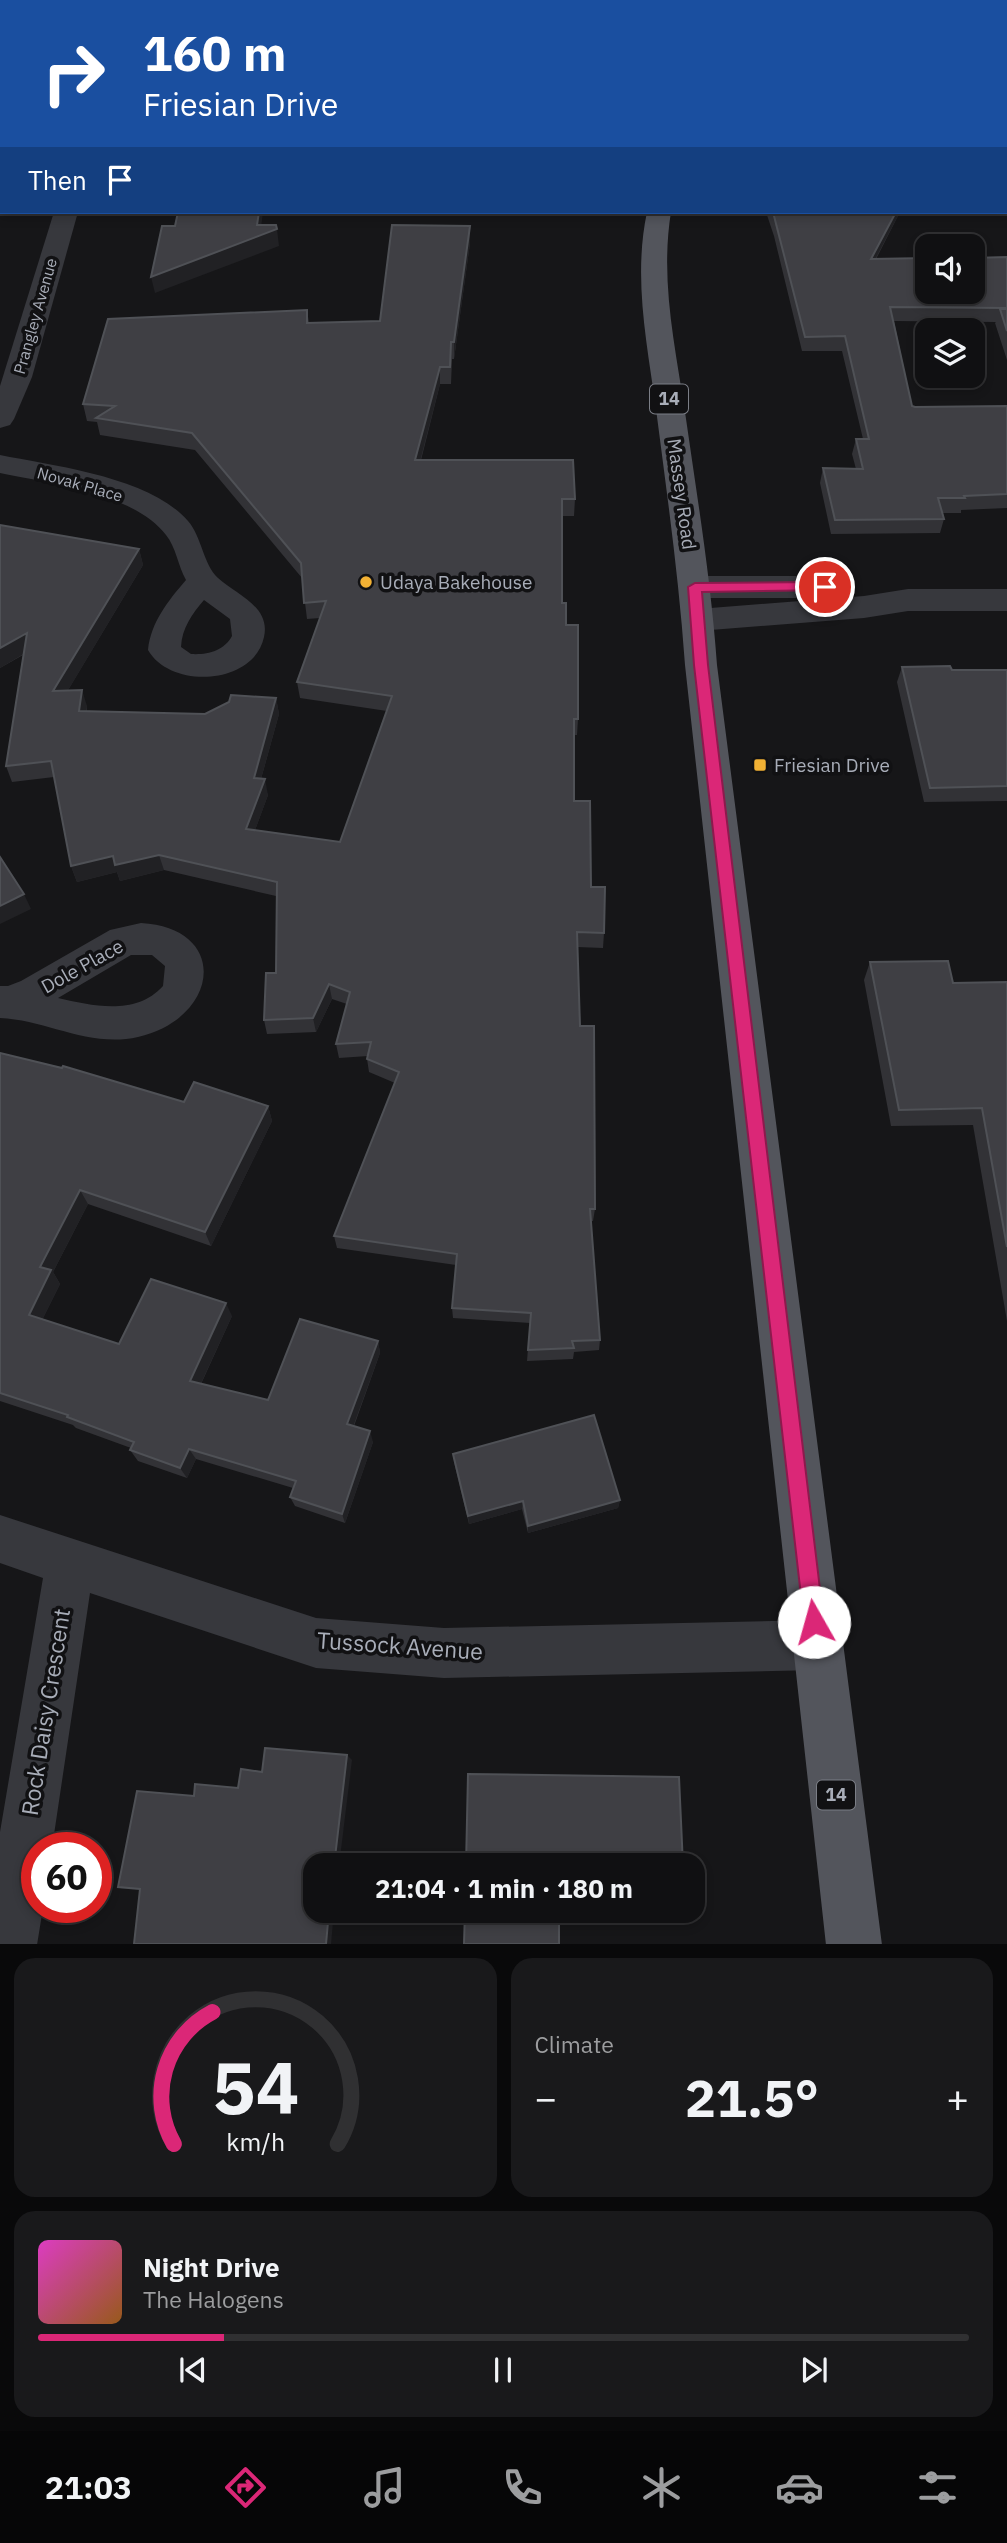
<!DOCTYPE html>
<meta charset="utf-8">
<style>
body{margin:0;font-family:"IBM Plex Sans",sans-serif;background:#19191b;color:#f1f3f6;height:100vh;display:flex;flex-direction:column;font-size:26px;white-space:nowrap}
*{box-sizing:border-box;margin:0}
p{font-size:23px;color:#9c9d9f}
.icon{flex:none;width:38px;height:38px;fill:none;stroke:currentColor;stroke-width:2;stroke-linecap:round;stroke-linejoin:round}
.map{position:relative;height:1944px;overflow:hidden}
.panel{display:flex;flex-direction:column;gap:14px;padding:14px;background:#09090a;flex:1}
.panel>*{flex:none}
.hud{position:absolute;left:0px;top:0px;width:1008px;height:214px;box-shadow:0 4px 10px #0003,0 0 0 2px #303032;background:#1a4fa0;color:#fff;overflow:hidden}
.controls{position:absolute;left:915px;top:234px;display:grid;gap:14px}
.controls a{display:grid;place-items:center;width:70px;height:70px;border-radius:14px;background:#101012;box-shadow:0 4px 10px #0003,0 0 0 2px #303032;font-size:35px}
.speed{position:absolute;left:21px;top:1832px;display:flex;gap:14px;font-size:35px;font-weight:700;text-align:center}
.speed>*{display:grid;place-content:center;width:91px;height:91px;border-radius:50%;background:#101012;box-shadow:0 4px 10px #0003,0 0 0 2px #303032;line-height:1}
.speed .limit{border:10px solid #d22;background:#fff;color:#111}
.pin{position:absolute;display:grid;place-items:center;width:60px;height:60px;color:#fff;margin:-30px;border:4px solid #fff;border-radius:50%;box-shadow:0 2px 7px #0007}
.me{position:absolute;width:77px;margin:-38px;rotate:353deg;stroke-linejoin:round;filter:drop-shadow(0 0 5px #0008)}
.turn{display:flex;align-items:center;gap:24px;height:147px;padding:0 28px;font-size:32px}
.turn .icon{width:91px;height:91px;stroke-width:2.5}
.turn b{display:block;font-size:49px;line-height:60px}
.then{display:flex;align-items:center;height:66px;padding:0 28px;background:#0003;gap:14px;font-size:26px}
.big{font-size:52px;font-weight:800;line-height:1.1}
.panel .tile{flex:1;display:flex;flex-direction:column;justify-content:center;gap:10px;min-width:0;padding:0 24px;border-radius:21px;background:#19191b}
.panel .dial{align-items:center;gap:0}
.dial svg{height:182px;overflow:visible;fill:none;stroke:#303032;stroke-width:7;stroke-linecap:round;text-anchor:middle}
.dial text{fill:#f1f3f6;stroke:none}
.song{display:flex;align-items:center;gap:21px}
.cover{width:84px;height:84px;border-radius:10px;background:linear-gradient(135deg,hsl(310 70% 55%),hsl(30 70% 35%))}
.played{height:7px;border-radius:4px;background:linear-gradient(90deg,#db2777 20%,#303032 20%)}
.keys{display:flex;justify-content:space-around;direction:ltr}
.heat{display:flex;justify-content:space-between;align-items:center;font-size:38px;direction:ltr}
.panel .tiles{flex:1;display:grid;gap:14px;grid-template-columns:1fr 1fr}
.tile:last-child{grid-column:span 2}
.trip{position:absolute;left:303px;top:1853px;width:402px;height:70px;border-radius:21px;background:#101012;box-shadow:0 4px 10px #0003,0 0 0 2px #303032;font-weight:800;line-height:70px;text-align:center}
.tab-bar{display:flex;height:112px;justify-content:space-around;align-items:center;background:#060607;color:#9c9d9f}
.tab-bar .icon{width:49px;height:49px}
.tab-bar .selected{color:#db2777}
.tab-bar b{font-size:32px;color:#f1f3f6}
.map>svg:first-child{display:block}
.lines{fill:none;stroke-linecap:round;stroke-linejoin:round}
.minor{fill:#37383d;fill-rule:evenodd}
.tertiary{fill:#37383d;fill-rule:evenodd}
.primary{fill:#53555c;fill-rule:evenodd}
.wall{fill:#323236}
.shaded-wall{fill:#212124}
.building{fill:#3f3f44;stroke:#4f5156;stroke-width:2}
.route{fill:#db2777;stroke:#8e194d;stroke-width:2}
.poi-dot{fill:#f2b134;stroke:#111113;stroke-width:2.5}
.labels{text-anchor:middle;stroke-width:7;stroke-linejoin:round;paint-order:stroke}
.far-street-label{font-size:16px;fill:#a8adb8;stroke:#111113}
.shield{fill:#111113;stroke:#7b7e86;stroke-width:2}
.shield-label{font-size:18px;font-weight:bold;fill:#a8adb8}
.street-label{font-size:19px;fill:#a8adb8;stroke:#111113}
.poi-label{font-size:19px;fill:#a8adb8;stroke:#111113;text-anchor:start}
.near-street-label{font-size:23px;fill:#a8adb8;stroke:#111113}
</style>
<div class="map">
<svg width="1007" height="1945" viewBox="0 0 1007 1945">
<rect width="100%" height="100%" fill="#161618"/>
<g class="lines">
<g class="minor">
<polygon points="220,0 241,0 219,2"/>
<rect x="0" y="197" width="2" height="14"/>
<polygon points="54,212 78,212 32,377 14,419 10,425 0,428 0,386"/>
<path d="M0,455C55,466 150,477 188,521C202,537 203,564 218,578C235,594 271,606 264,637C254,685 171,690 148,650C151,622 168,601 186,580C178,566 176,547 166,535C134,493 49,483 0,473ZM204,600L230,619L232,636C224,651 207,655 191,654L181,647C182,628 192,614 204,600Z"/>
<path d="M141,923C230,928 220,1018 138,1037C89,1048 47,1020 0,1018V986H8L21,981L110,930ZM131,955H152L165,966L163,986C136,1016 93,1006 58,998Z"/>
<polygon points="0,1515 316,1618 444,1628 817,1620 835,1627 842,1645 835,1663 817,1670 444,1678 316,1668 90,1593 52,1848 37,1848 37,1908 43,1908 37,1945 0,1945 0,1832 43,1578 0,1563"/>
</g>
<g class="tertiary">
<polygon points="695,576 834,576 845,579 850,587 845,595 834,598 695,598 684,595 679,587 684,579"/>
<polygon points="908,589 1007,589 1007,611 908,611 864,618 698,631 687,628 682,620 687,612 698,609 864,596"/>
</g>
<g class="primary">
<polygon points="789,0 809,0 788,2"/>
<path d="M647,212H671C660,280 675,345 685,412C697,496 711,580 717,665L882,1945H826L685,665C679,579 667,494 656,409C647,343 633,278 647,212Z"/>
</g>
</g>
<g class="wall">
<polygon points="2,30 2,131 0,131 0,31"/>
<polygon points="766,212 900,212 876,259 1007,257 1007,360 995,323 996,322 894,321 912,406 915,407 1007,406 1007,508 961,510 961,513 943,513 944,519 940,533 831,534 820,483 823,468 856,469 852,454 856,439 863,439 842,351 802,351 774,236"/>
<polygon points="470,243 454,359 452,359 451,384 440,384 421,460 575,499 574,516 562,516 562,603 578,719 577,735 574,735 574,801 591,887 604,933 603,948 577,947 580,1026 595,1209 593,1221 591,1221 600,1340 599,1350 574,1352 573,1359 527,1361 530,1323 453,1318 452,1308 456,1265 337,1248 334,1236 395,1083 369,1072 367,1059 368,1056 339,1058 336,1044 347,1004 332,999 316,1032 267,1034 264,1020 276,973 276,896 164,870 120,881 117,872 77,882 71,866 54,777 12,782 6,766 23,655 0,668 0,525 139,549 143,565 68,690 87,706 87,711 205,714 276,698 279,714 261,779 268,795 255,830 340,842 387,711 300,698 297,682 320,618 307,619 302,578 195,450 100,435 97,422 87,421 83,404 307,310 309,323 380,321"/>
<polygon points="902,667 952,670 1007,670 1007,801 924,802 897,682"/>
<polygon points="870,962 953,983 1007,982 1007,1321 973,1125 891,1126 864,980"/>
<polygon points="0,1053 184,1102 268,1106 272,1121 211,1246 88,1204 53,1272 60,1284 42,1320 119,1344 232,1316 201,1384 268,1400 378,1341 380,1353 354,1426 373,1442 345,1523 295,1506 290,1497 293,1488 196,1459 187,1478 138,1461 130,1450 131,1448 76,1428 73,1425 0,1401"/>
<polygon points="453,1454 620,1500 618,1508 528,1533 522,1509 469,1524 454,1462"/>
</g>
<g class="shaded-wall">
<polygon points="134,0 160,0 158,2 131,2"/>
<polygon points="369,0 389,0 387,2 367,2"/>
<polygon points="259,212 263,212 260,236 277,229 279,246 155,293 151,277 257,225"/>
<polygon points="896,212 900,212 868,273 871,259"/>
<polygon points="470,226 470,243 454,359 454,342"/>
<polygon points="440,367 440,384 416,477 415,460"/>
<polygon points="139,549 143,565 58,707 53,691"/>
<polygon points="27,633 32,649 0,668 0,648"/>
<polygon points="82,690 87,706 85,727 79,711"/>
<polygon points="276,698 279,714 257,793 254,778"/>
<polygon points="265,779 268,795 250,844 246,829"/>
<polygon points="159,855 164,870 120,881 117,872 77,882 71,866 113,856"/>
<polygon points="24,894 31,909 0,924 0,906"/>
<polygon points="329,984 332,999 316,1032 313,1018"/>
<polygon points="268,1106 272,1121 211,1246 205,1232"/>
<polygon points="80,1190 88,1204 53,1272 60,1284 38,1328 29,1315 40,1267"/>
<polygon points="226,1303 232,1316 197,1392 190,1381"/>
<polygon points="378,1341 380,1353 350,1435 347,1424"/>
<polygon points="370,1431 373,1442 345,1523 342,1514"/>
<polygon points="189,1449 196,1459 187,1478 180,1468"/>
<polygon points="620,1500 618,1508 528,1533 528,1526"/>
<polygon points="523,1501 522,1509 469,1524 468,1516"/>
<polygon points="347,1755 352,1760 339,1866 334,1866"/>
<polygon points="329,1911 334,1911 331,1944 326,1944"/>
</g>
<g class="building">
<polygon points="62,0 134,0 131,2 59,2"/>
<polygon points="290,0 369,0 367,2 287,2"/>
<polygon points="485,0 511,0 518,2 483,2"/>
<polygon points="565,0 653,0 652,2 564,2"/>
<polygon points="913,0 1007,0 1007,179 1006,2 909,2"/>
<polygon points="2,30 2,116 0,116 0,31"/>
<polygon points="178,212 259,212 257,225 276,225 277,229 151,277 162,226 175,226"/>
<polygon points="773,212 896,212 871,259 928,258 928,292 973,292 973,258 1007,257 1007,308 890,307 912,406 915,407 1007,406 1007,494 964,496 965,498 938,498 944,519 835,520 823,468 863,469 856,439 869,439 845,336 805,337"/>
<polygon points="392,225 470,226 454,342 451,342 450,367 440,367 415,460 573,460 575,499 562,499 562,603 566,603 566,625 578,625 578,719 574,719 574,801 590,801 591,887 605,887 604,933 577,932 580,1026 594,1026 595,1209 590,1209 600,1340 572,1341 574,1348 528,1350 531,1313 452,1308 457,1254 334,1236 399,1072 367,1059 371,1042 336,1044 350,992 329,984 313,1018 264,1020 266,973 276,973 277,882 159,855 115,865 113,856 71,866 51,761 6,766 27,633 0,648 0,525 139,549 53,691 82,690 79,711 205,714 229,702 231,695 276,698 254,778 265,779 246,829 340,842 392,696 297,682 326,601 304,603 301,563 192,433 96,418 115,406 83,404 108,319 307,310 307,323 380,321"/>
<polygon points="1000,309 1007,309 1007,331"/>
<polygon points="950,666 952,670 1007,670 1007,786 930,788 902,667"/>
<polygon points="0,857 24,894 0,906"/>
<polygon points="948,961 953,983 1007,982 1007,1247 982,1108 899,1110 870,962"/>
<polygon points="0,1053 62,1068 63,1066 184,1102 194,1082 268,1106 205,1232 80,1190 40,1267 51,1270 29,1315 119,1344 151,1279 226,1303 190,1381 268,1400 300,1319 378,1341 347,1424 370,1431 342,1514 290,1497 296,1481 189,1449 180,1468 130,1450 134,1442 67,1417 68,1415 0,1393"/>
<polygon points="594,1415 620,1500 528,1526 523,1501 468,1516 453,1454"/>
<polygon points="265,1748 347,1755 334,1866 315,1866 315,1911 329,1911 326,1944 134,1944 140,1889 118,1887 137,1791 194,1796 195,1784 238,1788 241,1769 262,1772"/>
<polygon points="468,1774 679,1777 683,1866 466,1866"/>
<polygon points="465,1911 559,1911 559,1944 464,1944"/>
</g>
<polygon class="route" points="825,582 831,587 829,590 702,592 708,665 824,1622 821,1629 814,1632 807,1629 804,1622 694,665 688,587 695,583"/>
<g class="poi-dot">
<circle cx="366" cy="582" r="7"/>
<rect x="753" y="758" width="14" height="14" rx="3.5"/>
</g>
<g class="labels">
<g class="far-street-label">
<text transform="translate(35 316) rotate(-74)" y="6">Prangley Avenue</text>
<text transform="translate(80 484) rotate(16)" y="6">Novak Place</text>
</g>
<g class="shield">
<rect x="650" y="384.5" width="38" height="29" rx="5"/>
<rect x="817" y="1780.5" width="38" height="29" rx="5"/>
</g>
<g class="shield-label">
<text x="669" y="405">14</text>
<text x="836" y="1801">14</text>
</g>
<g class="street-label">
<text transform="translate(682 494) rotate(82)" y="7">Massey Road</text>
<text transform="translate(82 966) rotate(-29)" y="7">Dole Place</text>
</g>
<g class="poi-label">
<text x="380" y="589">Udaya Bakehouse</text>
<text x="774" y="772">Friesian Drive</text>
</g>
<g class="near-street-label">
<text transform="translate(400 1646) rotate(4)" y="8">Tussock Avenue</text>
<text transform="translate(46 1712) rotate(-81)" y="8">Rock Daisy Crescent</text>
</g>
</g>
</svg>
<div class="controls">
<a><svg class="icon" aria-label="sound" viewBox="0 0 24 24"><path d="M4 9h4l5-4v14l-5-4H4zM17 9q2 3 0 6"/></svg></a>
<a><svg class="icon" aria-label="layers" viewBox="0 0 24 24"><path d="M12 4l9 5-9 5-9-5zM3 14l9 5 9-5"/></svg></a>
</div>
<div class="speed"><div class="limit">60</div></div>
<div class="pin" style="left:825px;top:587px;background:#d93025"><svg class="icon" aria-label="arrive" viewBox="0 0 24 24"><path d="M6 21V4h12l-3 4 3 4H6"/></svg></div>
<svg class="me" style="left:814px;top:1622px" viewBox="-20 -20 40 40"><circle r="19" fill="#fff"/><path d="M0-13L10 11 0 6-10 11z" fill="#db2777"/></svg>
<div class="trip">21:04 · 1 min · 180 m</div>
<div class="hud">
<div class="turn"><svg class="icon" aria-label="right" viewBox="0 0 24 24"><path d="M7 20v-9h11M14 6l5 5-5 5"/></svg><div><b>160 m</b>Friesian Drive</div></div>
<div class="then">Then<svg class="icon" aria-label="arrive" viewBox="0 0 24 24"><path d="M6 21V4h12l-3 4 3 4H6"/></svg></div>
</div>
</div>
<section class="panel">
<div class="tiles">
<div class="tile dial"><svg viewBox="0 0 100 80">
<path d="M14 69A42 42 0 1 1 86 69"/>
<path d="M14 69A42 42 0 0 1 31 11" stroke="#db2777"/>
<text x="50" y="56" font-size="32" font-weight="700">54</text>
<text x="50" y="72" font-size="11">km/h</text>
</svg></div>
<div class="tile"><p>Climate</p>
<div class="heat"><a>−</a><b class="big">21.5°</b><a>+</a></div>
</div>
<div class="tile">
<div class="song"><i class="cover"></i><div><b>Night Drive</b><p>The Halogens</p></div></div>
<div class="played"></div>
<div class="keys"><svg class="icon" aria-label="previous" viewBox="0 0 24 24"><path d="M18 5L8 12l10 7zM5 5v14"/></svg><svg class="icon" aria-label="pause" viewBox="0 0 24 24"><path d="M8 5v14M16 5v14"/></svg><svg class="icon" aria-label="next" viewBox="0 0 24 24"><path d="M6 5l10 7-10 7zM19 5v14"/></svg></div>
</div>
</div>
</section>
<nav class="tab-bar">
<b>21:03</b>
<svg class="icon selected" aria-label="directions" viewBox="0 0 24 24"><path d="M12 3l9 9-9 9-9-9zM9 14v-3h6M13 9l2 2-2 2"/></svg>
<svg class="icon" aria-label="music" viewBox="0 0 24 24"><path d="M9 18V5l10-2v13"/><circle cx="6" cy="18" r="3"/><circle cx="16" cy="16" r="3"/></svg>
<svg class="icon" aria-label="phone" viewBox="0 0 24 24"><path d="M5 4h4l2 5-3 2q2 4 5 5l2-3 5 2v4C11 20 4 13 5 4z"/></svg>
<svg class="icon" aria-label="climate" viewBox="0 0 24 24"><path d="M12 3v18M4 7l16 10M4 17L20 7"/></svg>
<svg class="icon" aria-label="car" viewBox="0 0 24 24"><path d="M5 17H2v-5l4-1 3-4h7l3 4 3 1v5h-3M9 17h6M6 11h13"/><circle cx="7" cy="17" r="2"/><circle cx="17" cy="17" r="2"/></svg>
<svg class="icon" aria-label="filters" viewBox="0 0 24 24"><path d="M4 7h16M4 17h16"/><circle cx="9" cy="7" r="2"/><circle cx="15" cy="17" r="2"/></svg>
</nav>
